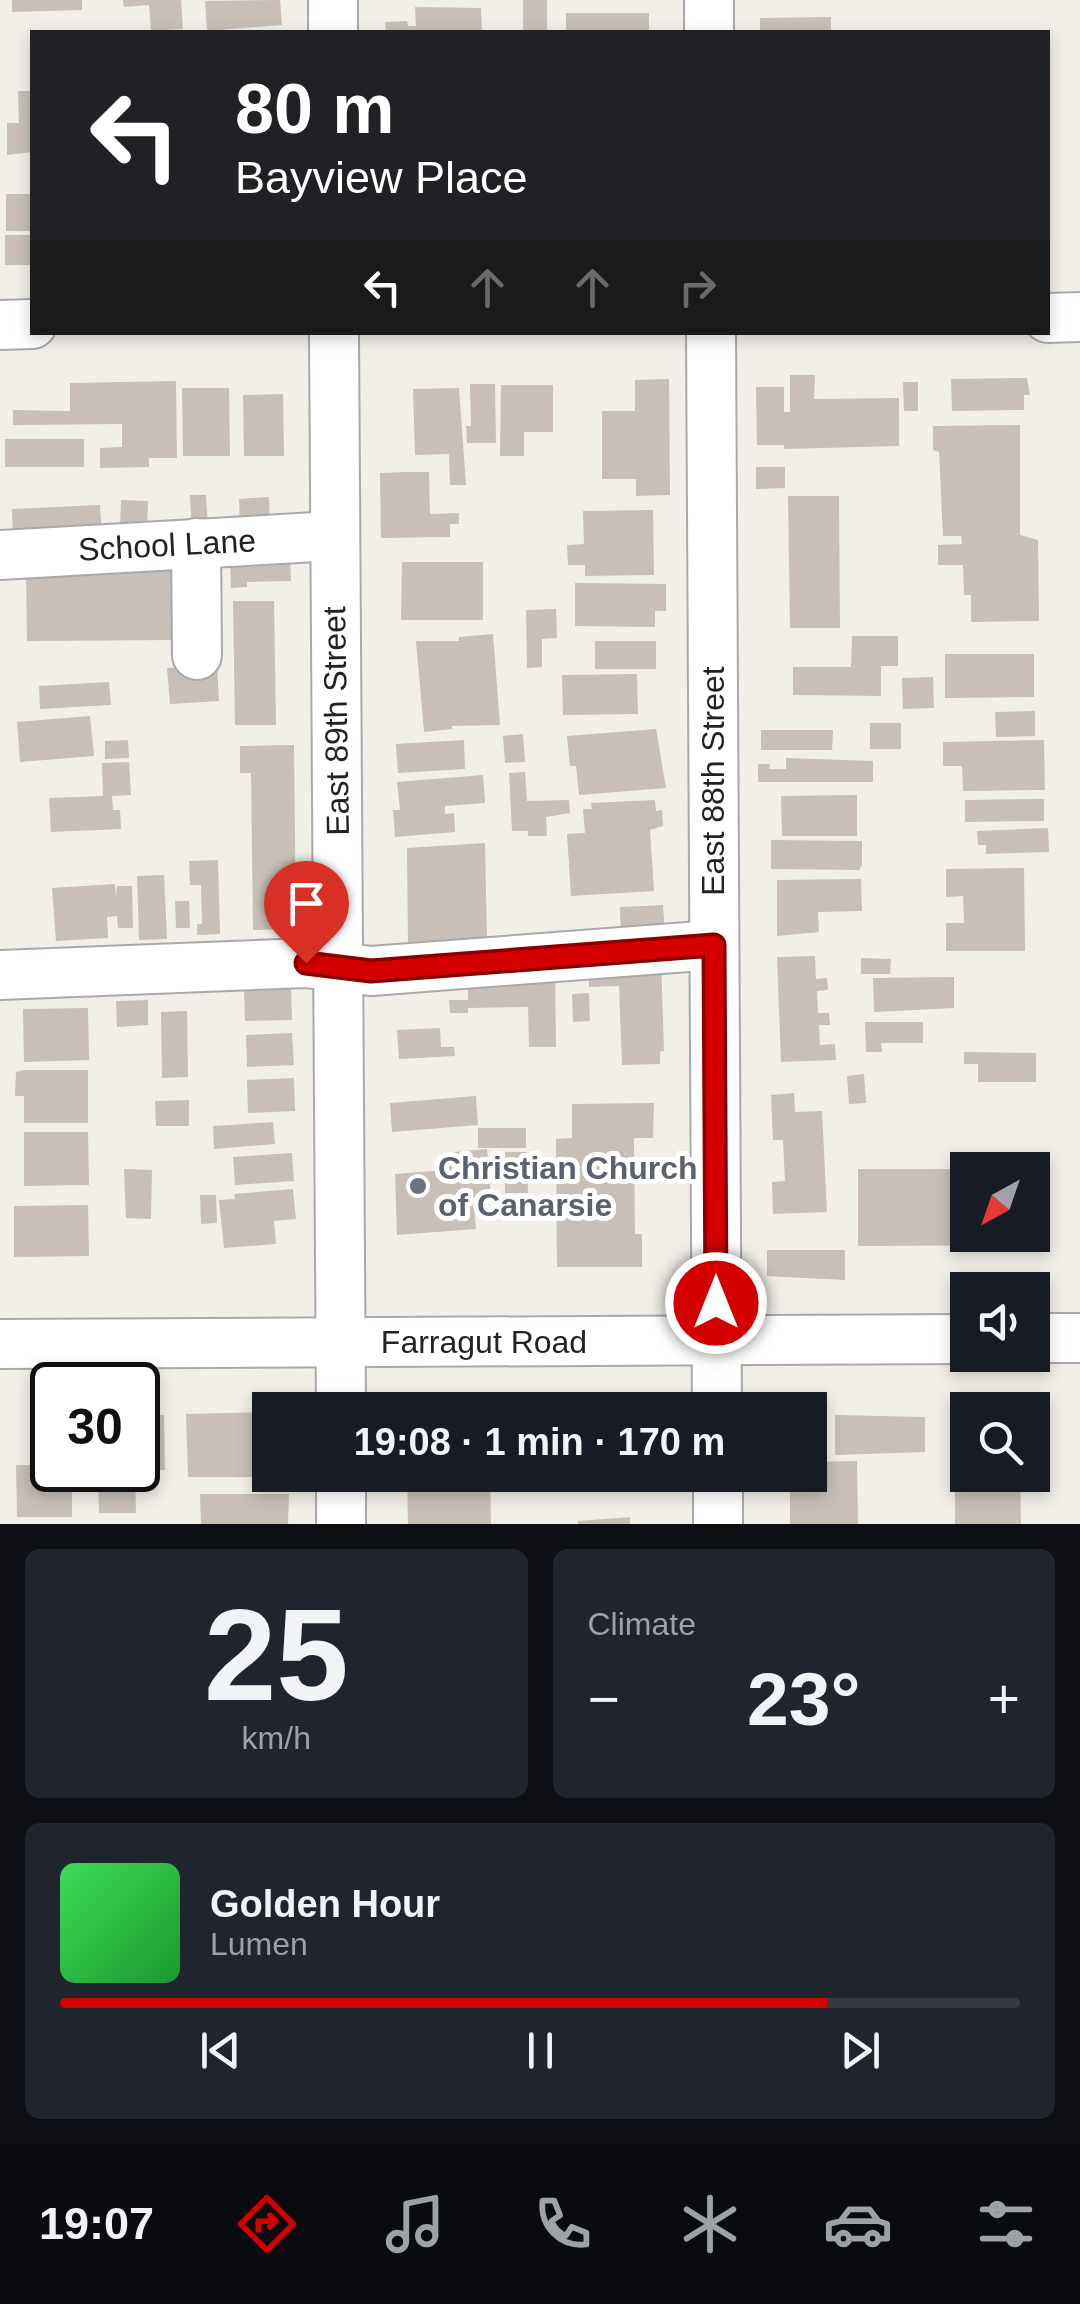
<!DOCTYPE html>
<meta charset="utf-8">
<style>
body{margin:0;font-family:Arial,sans-serif;background:#20242c;color:#f1f3f6;height:100vh;display:flex;flex-direction:column;font-size:38px;white-space:nowrap}
*{box-sizing:border-box;margin:0}
p{font-size:32px;color:#9ea1a6}
.icon{flex:none;width:55px;height:55px;fill:none;stroke:currentColor;stroke-width:2;stroke-linecap:round;stroke-linejoin:round}
.map{position:relative;height:1524px;overflow:hidden}
.drawer{display:flex;flex-direction:column;gap:25px;padding:25px;background:#0d0f14;flex:1}
.drawer>*{flex:none}
.guide{position:absolute;left:30px;top:30px;width:1020px;height:305px;border-radius:0px;box-shadow:0 5px 15px #0003;background:#202124;color:#fff;overflow:hidden}
.needle{width:65px;rotate:220deg}
.tools{position:absolute;left:950px;top:1152px;display:grid;gap:20px}
.tools a{display:grid;place-items:center;width:100px;height:100px;border-radius:0px;background:#171b24;box-shadow:0 5px 15px #0003;font-size:50px}
.speed{position:absolute;left:30px;top:1362px;display:flex;gap:20px;font-size:50px;font-weight:700;text-align:center}
.speed>*{display:grid;place-content:center;width:130px;height:130px;border-radius:50%;background:#171b24;box-shadow:0 5px 15px #0003;line-height:1}
.speed .limit{border:5px solid #111;border-radius:15px;background:#fff;color:#111}
.pin{position:absolute;display:grid;place-items:center;width:85px;height:85px;color:#fff;margin:-102px -42px;border-radius:50% 50% 50% 0;rotate:-45deg;box-shadow:0 0 10px #0007}
.pin .icon{rotate:45deg}
.me{position:absolute;width:110px;margin:-55px;rotate:0deg;stroke-linejoin:round;filter:drop-shadow(0 0 8px #0008)}
.turn{display:flex;align-items:center;gap:35px;height:210px;padding:0 40px;font-size:45px}
.turn .icon{width:130px;height:130px;stroke-width:2.5}
.turn b{display:block;font-size:70px;line-height:85px}
.lanes{display:flex;align-items:center;height:95px;padding:0 40px;background:#0003;justify-content:center;gap:50px;direction:ltr}
.lanes .off{opacity:.35}
.big{font-size:75px;font-weight:600;line-height:1.1}
.drawer .widget{flex:1;display:flex;flex-direction:column;justify-content:center;gap:15px;min-width:0;padding:0 35px;border-radius:15px;background:#20242c}
.drawer .dial{align-items:center;gap:0}
.dial b{font-size:130px;line-height:1}
.song{display:flex;align-items:center;gap:30px}
.cover{width:120px;height:120px;border-radius:15px;background:linear-gradient(135deg,hsl(130 70% 55%),hsl(130 70% 35%))}
.played{height:10px;border-radius:5px;background:linear-gradient(90deg,#d40000 80%,#363941 80%)}
.keys{display:flex;justify-content:space-around;direction:ltr}
.heat{display:flex;justify-content:space-between;align-items:center;font-size:55px;direction:ltr}
.drawer .tiles{flex:1;display:grid;gap:25px;grid-template-columns:1fr 1fr}
.widget:last-child{grid-column:span 2}
.trip{position:absolute;left:252px;top:1392px;width:575px;height:100px;border-radius:0px;background:#171b24;box-shadow:0 5px 15px #0003;font-weight:600;line-height:100px;text-align:center}
.tab-bar{display:flex;height:160px;justify-content:space-around;align-items:center;background:#090b0e;color:#9ea1a6}
.tab-bar .icon{width:70px;height:70px}
.tab-bar .on{color:#d40000}
.tab-bar b{font-size:45px;color:#f1f3f6}
.map>svg:first-child{display:block}
.building{fill:#c7bfb8}
.lines{fill:none;stroke-linecap:round;stroke-linejoin:round}
.minor-casing{stroke:#a9a9a9;stroke-width:52}
.minor{stroke:#fff;stroke-width:48}
.route-casing{stroke:#8a0000;stroke-width:25}
.route{stroke:#d40000;stroke-width:18}
.worship-dot{fill:#6b7280;stroke:#fff;stroke-width:4}
.labels{text-anchor:middle;stroke-width:10;stroke-linejoin:round;paint-order:stroke}
.street-label{font-size:32px;fill:#222;stroke:#fff}
.worship-label{font-size:32px;font-weight:bold;fill:#5b616d;stroke:#fff;text-anchor:start}
</style>
<div class="map">
<svg width="1080" height="1524" viewBox="0 0 1080 1524">
<rect width="100%" height="100%" fill="#f2efe9"/>
<g class="building">
<polygon points="12,0 82,0 82,10 12,12"/>
<polygon points="123,0 181,0 183,29 151,31 149,5 124,7"/>
<polygon points="280,0 282,25 207,31 205,1"/>
<rect x="523" y="0" width="24" height="32"/>
<polygon points="415,7 481,8 482,32 386,32 385,22 407,21 408,26 416,26"/>
<rect x="566" y="13" width="83" height="19"/>
<polygon points="831,17 831,32 760,32 760,18"/>
<polygon points="18,91 32,91 32,152 7,155 7,123 19,123"/>
<rect x="6" y="194" width="26" height="37"/>
<rect x="5" y="235" width="27" height="30"/>
<polygon points="790,375 815,375 814,399 899,398 899,446 784,449 784,445 757,445 756,387 784,387 784,412 790,412"/>
<polygon points="1027,378 1030,395 1024,395 1024,410 952,411 951,379"/>
<polygon points="669,379 670,495 636,496 636,479 602,479 602,411 635,411 635,380"/>
<polygon points="176,381 177,458 149,458 149,467 100,468 100,448 122,447 122,424 13,425 13,410 70,411 70,383"/>
<polygon points="903,382 918,382 918,411 904,411"/>
<polygon points="470,384 495,384 496,443 467,443 466,426 471,426"/>
<polygon points="501,385 553,385 553,432 524,432 524,456 500,456"/>
<polygon points="182,388 229,388 230,456 183,456"/>
<polygon points="459,388 466,485 450,485 449,454 415,455 413,389"/>
<polygon points="283,394 284,456 244,456 243,395"/>
<polygon points="1020,425 1020,535 1038,540 1039,621 971,622 971,595 964,595 963,565 938,565 938,545 962,544 961,536 943,536 939,452 933,450 933,426"/>
<rect x="5" y="439" width="79" height="28"/>
<polygon points="756,467 785,467 785,488 756,489"/>
<polygon points="406,472 429,472 430,514 459,513 459,524 450,524 450,537 381,538 380,473"/>
<polygon points="190,495 206,495 208,530 192,531"/>
<polygon points="788,496 839,496 840,628 790,628"/>
<polygon points="269,497 270,523 240,524 239,499"/>
<polygon points="121,500 148,501 147,531 120,530"/>
<polygon points="100,505 102,536 13,543 12,509"/>
<polygon points="653,510 654,575 585,576 585,565 568,565 567,545 584,544 583,511"/>
<polygon points="290,560 291,581 247,582 247,587 231,588 230,562"/>
<polygon points="402,562 483,562 483,620 401,620"/>
<polygon points="174,565 175,640 27,641 26,566"/>
<polygon points="575,583 666,584 666,611 655,611 655,627 575,626"/>
<polygon points="233,601 274,601 276,725 235,725"/>
<polygon points="556,609 557,638 542,639 542,667 527,668 526,610"/>
<polygon points="493,634 500,725 452,726 452,729 424,732 416,641 459,641 459,637"/>
<polygon points="852,636 898,636 898,666 881,666 881,696 793,695 793,667 851,667"/>
<rect x="595" y="641" width="61" height="28"/>
<polygon points="945,654 1034,654 1034,697 945,698"/>
<polygon points="217,664 219,701 170,704 167,668"/>
<polygon points="637,674 638,714 563,715 562,675"/>
<polygon points="933,677 934,708 903,709 902,678"/>
<polygon points="109,682 111,705 40,709 39,686"/>
<polygon points="1035,711 1035,736 996,737 995,712"/>
<polygon points="90,716 94,756 20,762 17,722"/>
<rect x="870" y="723" width="31" height="26"/>
<polygon points="656,729 666,788 579,795 576,766 570,766 567,736"/>
<polygon points="761,730 833,730 832,750 761,750"/>
<polygon points="523,734 525,762 505,763 503,736"/>
<polygon points="128,740 129,758 105,759 105,741"/>
<polygon points="464,740 465,769 398,773 396,744"/>
<polygon points="1044,740 1045,790 963,791 962,766 943,766 943,742"/>
<polygon points="294,745 296,929 253,930 251,773 240,773 240,746"/>
<polygon points="786,758 873,761 873,782 758,782 758,764 770,764 769,769 786,769"/>
<polygon points="129,762 131,795 112,796 113,810 120,810 121,829 51,832 49,798 103,796 102,763"/>
<polygon points="525,772 527,801 569,800 570,813 546,817 547,836 528,836 528,831 512,831 509,773"/>
<polygon points="483,775 485,803 445,806 445,814 454,813 455,832 395,837 393,810 400,810 397,782"/>
<polygon points="857,795 857,836 782,836 781,796"/>
<polygon points="1044,799 1044,821 965,822 965,800"/>
<polygon points="655,800 656,811 662,810 663,826 650,830 654,891 571,896 567,834 585,833 583,809 592,809 591,803"/>
<polygon points="1048,828 1049,852 986,854 986,845 978,845 977,831"/>
<polygon points="771,840 862,841 862,865 859,870 771,869"/>
<polygon points="485,843 487,938 408,944 407,848"/>
<polygon points="218,860 220,934 197,935 197,924 202,924 201,885 190,885 189,861"/>
<polygon points="1024,868 1025,951 946,951 946,923 964,923 963,896 946,897 946,869"/>
<polygon points="164,875 167,939 139,940 137,876"/>
<polygon points="861,879 862,911 818,912 819,932 777,936 777,880"/>
<polygon points="115,884 116,899 117,886 132,886 133,928 118,928 117,916 107,917 108,938 56,941 52,888"/>
<polygon points="175,901 189,901 190,928 176,928"/>
<polygon points="663,905 665,935 621,937 620,907"/>
<polygon points="815,956 816,979 827,978 828,990 817,991 818,1013 829,1013 830,1025 819,1025 820,1045 835,1044 836,1060 781,1062 777,957"/>
<polygon points="661,957 664,1051 660,1052 660,1064 622,1065 619,986 589,987 588,961"/>
<polygon points="861,958 891,959 890,974 861,974"/>
<polygon points="555,966 556,1047 529,1047 528,1007 468,1008 468,1013 450,1013 449,1000 468,1000 468,971"/>
<polygon points="954,977 954,1008 874,1012 873,978"/>
<polygon points="291,988 292,1020 245,1021 244,989"/>
<polygon points="589,993 590,1021 573,1022 572,994"/>
<polygon points="148,1000 148,1025 117,1027 116,1001"/>
<polygon points="88,1008 89,1060 24,1062 23,1009"/>
<polygon points="187,1011 188,1077 162,1078 161,1012"/>
<polygon points="865,1022 923,1022 923,1043 881,1043 882,1052 866,1052"/>
<polygon points="440,1028 441,1047 454,1047 455,1056 399,1059 397,1030"/>
<polygon points="292,1033 294,1065 247,1067 246,1035"/>
<polygon points="964,1052 1036,1053 1036,1082 978,1082 978,1064 964,1064"/>
<polygon points="23,1070 88,1070 88,1123 24,1123 24,1096 15,1096 16,1072"/>
<polygon points="864,1074 866,1103 849,1104 847,1076"/>
<polygon points="294,1078 295,1111 248,1113 247,1080"/>
<polygon points="794,1093 795,1112 822,1111 827,1212 773,1214 772,1182 785,1181 783,1140 773,1140 771,1095"/>
<polygon points="476,1096 478,1125 392,1132 390,1103"/>
<polygon points="189,1100 189,1126 156,1126 155,1101"/>
<polygon points="654,1103 653,1138 634,1138 635,1234 642,1234 642,1267 557,1267 556,1139 572,1138 572,1104"/>
<polygon points="273,1122 275,1144 214,1149 213,1126"/>
<rect x="478" y="1128" width="48" height="20"/>
<polygon points="24,1132 88,1132 89,1185 24,1186"/>
<polygon points="487,1149 491,1195 473,1197 476,1229 397,1235 395,1174 445,1170 443,1153"/>
<polygon points="505,1152 527,1152 528,1193 505,1193"/>
<polygon points="292,1153 294,1181 235,1185 233,1157"/>
<polygon points="124,1169 152,1170 151,1219 126,1218"/>
<polygon points="858,1169 968,1169 968,1235 1032,1235 1032,1169 1048,1169 1048,1245 858,1246"/>
<polygon points="293,1189 296,1219 274,1221 276,1244 224,1248 219,1200 235,1199 234,1194"/>
<polygon points="200,1195 216,1195 217,1223 201,1224"/>
<polygon points="88,1205 89,1256 14,1257 14,1206"/>
<polygon points="767,1250 845,1250 845,1280 767,1276"/>
<polygon points="801,1395 802,1404 805,1405 805,1397 814,1397 816,1416 810,1417 810,1410 761,1410 761,1398"/>
<polygon points="969,1396 1040,1396 1039,1430 1032,1430 1032,1410 969,1410"/>
<polygon points="519,1399 548,1400 548,1410 497,1410 497,1402"/>
<polygon points="270,1412 270,1477 188,1477 186,1414"/>
<polygon points="164,1415 165,1470 151,1470 149,1416"/>
<polygon points="835,1415 925,1417 925,1452 835,1455"/>
<polygon points="968,1455 968,1475 1020,1475 1021,1524 955,1524 955,1456"/>
<polygon points="857,1461 858,1524 790,1524 790,1475 810,1475 810,1462"/>
<polygon points="16,1465 52,1465 52,1470 72,1470 72,1517 17,1517"/>
<polygon points="98,1470 135,1470 136,1513 99,1513"/>
<polygon points="407,1475 490,1475 491,1524 408,1524"/>
<rect x="542" y="1475" width="91" height="11"/>
<polygon points="200,1494 289,1494 288,1524 201,1524"/>
<polygon points="630,1517 630,1524 578,1524 578,1521"/>
</g>
<g class="lines">
<g class="minor-casing">
<g id="minor">
<polyline points="333,0 333,32"/>
<polyline points="709,0 709,32"/>
<polyline points="1048,318 1080,317"/>
<polyline points="0,325 32,324"/>
<polyline points="334,332 341,1410"/>
<polyline points="711,332 717,1410"/>
<polyline points="196,543 197,655"/>
<polyline points="0,555 334,536"/>
<polyline points="0,975 306,963 371,971 714,945"/>
<polyline points="1032,1338 1080,1338"/>
<polyline points="0,1344 968,1339"/>
<polyline points="341,1475 341,1524"/>
<polyline points="718,1475 718,1524"/>
</g>
</g>
<use href="#minor" class="minor"/>
</g>
<g class="lines">
<g class="route-casing">
<polyline id="route" points="306,963 371,971 714,945 716,1303"/>
</g>
<use href="#route" class="route"/>
</g>
<circle class="worship-dot" cx="418" cy="1186" r="10"/>
<g class="labels">
<g class="street-label">
<text transform="translate(167 545) rotate(-3)" y="11">School Lane</text>
<text transform="translate(336 721) rotate(-91)" y="11">East 89th Street</text>
<text transform="translate(713 781) rotate(-90)" y="11">East 88th Street</text>
<text x="484" y="1353">Farragut Road</text>
</g>
<g class="worship-label">
<text x="438" y="1179">Christian Church<tspan x="438" dy="37">of Canarsie</tspan></text>
</g>
</g>
</svg>
<div class="tools">
<a><svg class="needle" viewBox="-14 -14 28 28"><path d="M0-13l5 13h-10z" fill="#e53935"/><path d="M0 13l5-13h-10z" fill="#9ea1a6"/></svg></a>
<a><svg class="icon" aria-label="sound" viewBox="0 0 24 24"><path d="M4 9h4l5-4v14l-5-4H4zM17 9q2 3 0 6"/></svg></a>
<a><svg class="icon" aria-label="search" viewBox="0 0 24 24"><circle cx="10" cy="10" r="6"/><path d="M15 15l6 6"/></svg></a>
</div>
<div class="speed"><div class="limit">30</div></div>
<div class="pin" style="left:306px;top:963px;background:#d93025"><svg class="icon" aria-label="arrive" viewBox="0 0 24 24"><path d="M6 21V4h12l-3 4 3 4H6"/></svg></div>
<svg class="me" style="left:716px;top:1303px" viewBox="-20 -20 40 40"><circle r="17" fill="#d40000" stroke="#fff" stroke-width="3"/><path d="M0-11L8 9 0 5-8 9z" fill="#fff"/></svg>
<div class="trip">19:08 · 1 min · 170 m</div>
<div class="guide">
<div class="turn"><svg class="icon" aria-label="left" viewBox="0 0 24 24"><path d="M17 20v-9H6M10 6l-5 5 5 5"/></svg><div><b>80 m</b>Bayview Place</div></div>
<div class="lanes"><svg class="icon" aria-label="left" viewBox="0 0 24 24"><path d="M17 20v-9H6M10 6l-5 5 5 5"/></svg><svg class="icon off" aria-label="ahead" viewBox="0 0 24 24"><path d="M12 20V5M6 11l6-6 6 6"/></svg><svg class="icon off" aria-label="ahead" viewBox="0 0 24 24"><path d="M12 20V5M6 11l6-6 6 6"/></svg><svg class="icon off" aria-label="right" viewBox="0 0 24 24"><path d="M7 20v-9h11M14 6l5 5-5 5"/></svg></div>
</div>
</div>
<section class="drawer">
<div class="tiles">
<div class="widget dial"><b>25</b><p>km/h</p></div>
<div class="widget"><p>Climate</p>
<div class="heat"><a>−</a><b class="big">23°</b><a>+</a></div>
</div>
<div class="widget">
<div class="song"><i class="cover"></i><div><b>Golden Hour</b><p>Lumen</p></div></div>
<div class="played"></div>
<div class="keys"><svg class="icon" aria-label="previous" viewBox="0 0 24 24"><path d="M18 5L8 12l10 7zM5 5v14"/></svg><svg class="icon" aria-label="pause" viewBox="0 0 24 24"><path d="M8 5v14M16 5v14"/></svg><svg class="icon" aria-label="next" viewBox="0 0 24 24"><path d="M6 5l10 7-10 7zM19 5v14"/></svg></div>
</div>
</div>
</section>
<nav class="tab-bar">
<b>19:07</b>
<svg class="icon on" aria-label="directions" viewBox="0 0 24 24"><path d="M12 3l9 9-9 9-9-9zM9 14v-3h6M13 9l2 2-2 2"/></svg>
<svg class="icon" aria-label="music" viewBox="0 0 24 24"><path d="M9 18V5l10-2v13"/><circle cx="6" cy="18" r="3"/><circle cx="16" cy="16" r="3"/></svg>
<svg class="icon" aria-label="phone" viewBox="0 0 24 24"><path d="M5 4h4l2 5-3 2q2 4 5 5l2-3 5 2v4C11 20 4 13 5 4z"/></svg>
<svg class="icon" aria-label="climate" viewBox="0 0 24 24"><path d="M12 3v18M4 7l16 10M4 17L20 7"/></svg>
<svg class="icon" aria-label="car" viewBox="0 0 24 24"><path d="M5 17H2v-5l4-1 3-4h7l3 4 3 1v5h-3M9 17h6M6 11h13"/><circle cx="7" cy="17" r="2"/><circle cx="17" cy="17" r="2"/></svg>
<svg class="icon" aria-label="filters" viewBox="0 0 24 24"><path d="M4 7h16M4 17h16"/><circle cx="9" cy="7" r="2"/><circle cx="15" cy="17" r="2"/></svg>
</nav>
